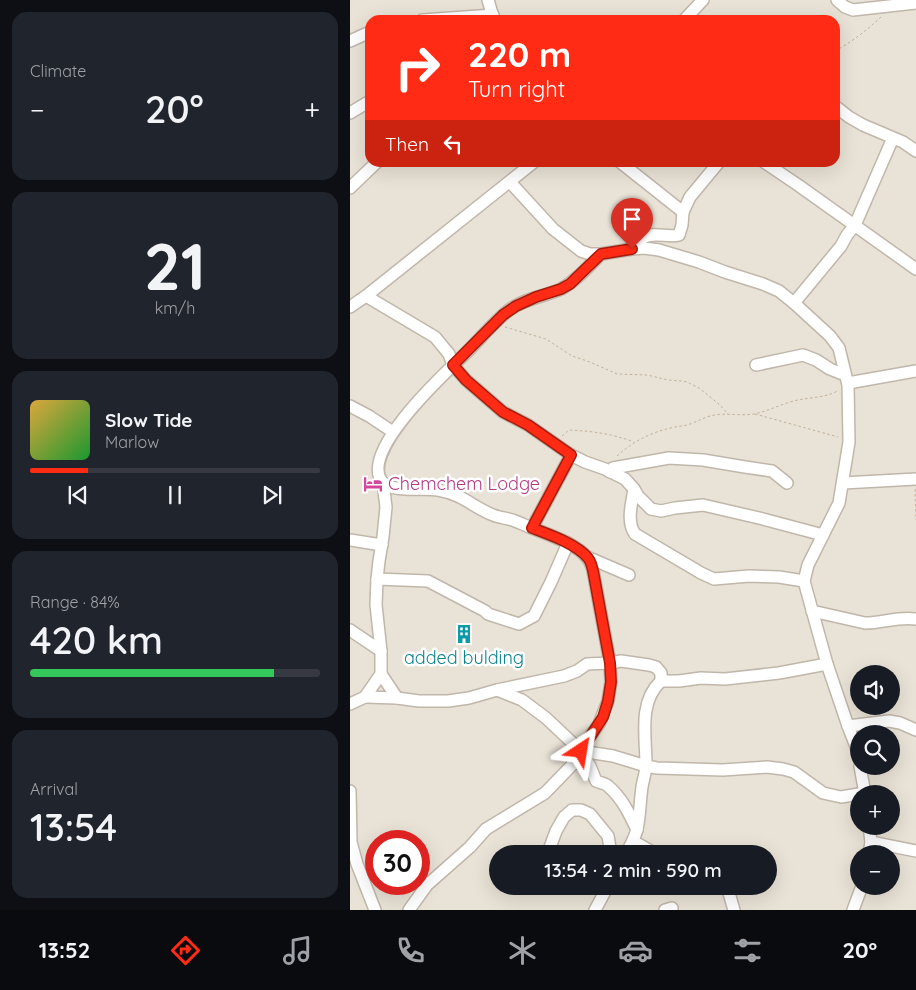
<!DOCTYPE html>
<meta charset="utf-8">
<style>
body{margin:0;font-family:Quicksand,sans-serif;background:#20242c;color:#f1f3f6;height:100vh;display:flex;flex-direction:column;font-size:19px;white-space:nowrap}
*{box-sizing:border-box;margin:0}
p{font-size:16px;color:#9ea1a6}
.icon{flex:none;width:28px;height:28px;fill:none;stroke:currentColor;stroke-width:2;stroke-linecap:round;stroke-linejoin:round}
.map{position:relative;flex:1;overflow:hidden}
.drawer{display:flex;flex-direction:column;gap:12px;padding:12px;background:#0d0f14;width:350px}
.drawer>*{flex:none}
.hud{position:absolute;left:15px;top:15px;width:475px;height:152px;border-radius:15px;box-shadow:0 5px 20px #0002;background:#ff2b14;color:#fff;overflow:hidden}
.controls{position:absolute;left:500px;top:665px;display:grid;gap:10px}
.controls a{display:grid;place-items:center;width:50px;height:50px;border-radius:50%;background:#171b24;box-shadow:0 5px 20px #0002;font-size:25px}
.speed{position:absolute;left:15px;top:830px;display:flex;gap:10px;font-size:25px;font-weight:700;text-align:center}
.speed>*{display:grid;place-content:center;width:65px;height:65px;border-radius:50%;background:#171b24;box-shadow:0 5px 20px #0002;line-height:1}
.speed .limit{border:8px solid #d22;background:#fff;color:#111}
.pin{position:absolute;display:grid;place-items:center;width:42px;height:42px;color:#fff;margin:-51px -21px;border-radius:50% 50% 50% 0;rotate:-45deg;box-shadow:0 0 5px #0007}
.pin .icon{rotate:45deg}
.me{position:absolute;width:55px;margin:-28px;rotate:33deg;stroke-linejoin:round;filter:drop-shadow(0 0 4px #0008)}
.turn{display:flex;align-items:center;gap:18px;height:105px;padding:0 20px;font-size:22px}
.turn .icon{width:65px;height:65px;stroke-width:2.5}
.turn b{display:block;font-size:35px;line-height:42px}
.then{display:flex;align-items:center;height:48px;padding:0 20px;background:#0003;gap:10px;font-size:19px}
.big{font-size:38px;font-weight:600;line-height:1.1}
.drawer .card{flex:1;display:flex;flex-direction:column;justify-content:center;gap:8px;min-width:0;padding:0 18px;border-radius:15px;background:#20242c}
.drawer .dial{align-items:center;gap:0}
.dial b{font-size:65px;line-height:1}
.song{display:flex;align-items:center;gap:15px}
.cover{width:60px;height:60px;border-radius:8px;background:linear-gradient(135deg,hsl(40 70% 55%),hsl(130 70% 35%))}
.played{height:5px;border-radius:2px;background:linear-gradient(90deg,#ff2b14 20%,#363941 20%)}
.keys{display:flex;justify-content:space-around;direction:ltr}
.heat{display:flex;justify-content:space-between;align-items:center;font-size:28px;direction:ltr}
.charge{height:8px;border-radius:4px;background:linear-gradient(90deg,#34c759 84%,#363941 0)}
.trip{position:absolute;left:139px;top:845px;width:288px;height:50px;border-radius:25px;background:#171b24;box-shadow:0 5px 20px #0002;font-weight:600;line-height:50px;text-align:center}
.dock{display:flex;height:80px;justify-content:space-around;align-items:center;background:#090b0e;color:#9ea1a6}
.dock .icon{width:35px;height:35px}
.dock .active{color:#ff2b14}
.dock b{font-size:22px;color:#f1f3f6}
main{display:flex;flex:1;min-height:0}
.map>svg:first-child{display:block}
.residential{fill:#e9e2d6;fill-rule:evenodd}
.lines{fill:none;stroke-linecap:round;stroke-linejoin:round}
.minor-casing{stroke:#c0b7aa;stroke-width:14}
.path{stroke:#c3b29a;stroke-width:1;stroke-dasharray:2.5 2.5;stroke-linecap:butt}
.minor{stroke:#fff;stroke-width:11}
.route-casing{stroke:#a61c0d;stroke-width:12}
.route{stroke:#ff2b14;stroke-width:9}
.labels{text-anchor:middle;stroke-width:5;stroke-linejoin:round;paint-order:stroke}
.hotel-label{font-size:18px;fill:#b23c85;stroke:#fff;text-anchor:start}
.culture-label{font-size:18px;fill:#0d838f;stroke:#fff}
</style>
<main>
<section class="drawer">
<div class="card"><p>Climate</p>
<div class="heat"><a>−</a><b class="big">20°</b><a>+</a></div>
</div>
<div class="card dial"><b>21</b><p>km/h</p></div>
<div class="card">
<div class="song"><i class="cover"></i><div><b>Slow Tide</b><p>Marlow</p></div></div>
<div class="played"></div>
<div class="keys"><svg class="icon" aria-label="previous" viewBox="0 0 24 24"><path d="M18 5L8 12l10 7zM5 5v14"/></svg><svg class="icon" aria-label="pause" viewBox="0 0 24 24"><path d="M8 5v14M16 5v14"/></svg><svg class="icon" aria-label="next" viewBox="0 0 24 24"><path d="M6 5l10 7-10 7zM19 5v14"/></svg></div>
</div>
<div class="card"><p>Range · 84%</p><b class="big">420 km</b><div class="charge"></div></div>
<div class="card"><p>Arrival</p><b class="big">13:54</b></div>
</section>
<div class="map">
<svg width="566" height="910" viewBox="0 0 566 910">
<rect width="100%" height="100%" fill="#f4f0e8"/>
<path class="residential" d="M0,0H566V910H0ZM20,20H485V162H20ZM509,674H541V706H509ZM509,734H541V766H509ZM509,794H541V826H509ZM26,841H69V884H26ZM148,854H418V886H148ZM509,854H541V886H509Z"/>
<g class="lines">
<g class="minor-casing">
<g id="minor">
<polyline points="138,0 144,20"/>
<polyline points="487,0 495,7 503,10 566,3"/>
<polyline points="72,20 143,15"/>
<polyline points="334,20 353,0"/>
<polyline points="0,41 20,32"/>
<polyline points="485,106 499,117 513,125 553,142 566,151"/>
<polyline points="0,113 20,101"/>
<polyline points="270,162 333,212 340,197 369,162"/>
<polyline points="414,162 448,185 566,269"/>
<polyline points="160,182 203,229 231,251 240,254 251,254 282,249 294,248 309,250 349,262 375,272 413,284 429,291 444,303 480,336 489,348 498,385 499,442 489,503 458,565 454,581 477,664 498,726 507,749 509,758"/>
<polyline points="0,188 27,162"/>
<path d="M282,249C285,246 289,241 293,238C303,231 318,238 329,235L332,225L333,212"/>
<polyline points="16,296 85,337 99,354 103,365 116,380 153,412 178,425 221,455 235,462 255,469 275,479 284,489 288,496 301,509 311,511 325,508 353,505 413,519 473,535"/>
<polyline points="444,303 491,246 497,235 505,225 543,138"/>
<polyline points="0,307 16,296 184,162"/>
<polyline points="406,365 453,355 466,360 480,369 495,375"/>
<polyline points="498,383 566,371"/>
<polyline points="0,406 19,416 43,432"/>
<polyline points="260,472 263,468 319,458 353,460 395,467 422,471 437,483"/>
<polyline points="493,483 566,479"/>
<path d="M284,489C282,503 276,521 285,534L351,573L364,579L399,576L429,577L454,581"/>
<polyline points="182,528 221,455"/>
<polyline points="0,540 32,545"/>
<polyline points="237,557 279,575"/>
<polyline points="27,579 78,581 135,611 138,614 169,624 184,616 201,582 218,543"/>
<path d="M462,611L515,623C533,623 549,616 566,619"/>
<polyline points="0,630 31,651"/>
<polyline points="31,674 47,698"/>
<path d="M147,690L172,700L196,718L231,751L240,766L246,781C250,783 255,783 258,786C272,798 279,813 287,830"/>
<polyline points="15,697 47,698 69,701 98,701 119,698 147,690 214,676 227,671 237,664 260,663 271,661 299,665 306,667 311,673 311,681"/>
<polyline points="0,704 15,697 31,674 31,651 26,605 27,579 29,561 33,537 36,507 33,483"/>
<polyline points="498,726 539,721 550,723 566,730"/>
<polyline points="231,751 263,756 296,766 307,768 373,770 417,767 433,769 444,772 473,793 491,797 509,794"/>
<polyline points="510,766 515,794"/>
<polyline points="0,791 1,842 7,864 25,910"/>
<polyline points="283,841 306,854"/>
<polyline points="521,842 566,851"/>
<polyline points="199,850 206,831 214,817 222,810 231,810 240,814 258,836 261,854"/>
<path d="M276,854C280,846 285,838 287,829C290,816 290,801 292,787C293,780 296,772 296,765C296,737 288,702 311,681H329L351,678L375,679L429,673L477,664"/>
<polyline points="519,854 521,842 519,826"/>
<polyline points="377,886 384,910"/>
<path d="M59,910L77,885L120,847L136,829L195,793L226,761L239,738L249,724L258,701L261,682L260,663L244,576C243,570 242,564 238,559C228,544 199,535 182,528C176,526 171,523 165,521C158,518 150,518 143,515C123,507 112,494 88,490C76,488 41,492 33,483C7,453 96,372 116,353C130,339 143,323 159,310C175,298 194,297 211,289C226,281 239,266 251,254"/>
<polyline points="245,910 258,886"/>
<polyline points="315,910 322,908"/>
<polyline points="503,910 512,886"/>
</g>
</g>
<g class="path">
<path d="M485,51C502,42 517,30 531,17"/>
<polyline points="155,327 196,339 222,356 240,362 267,374 297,375 318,380 332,381 337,382 349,388 370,405 378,414"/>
<polyline points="405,414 488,437"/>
<path d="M212,436L219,430C242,431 263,434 284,442"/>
<path d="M267,456C283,441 304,431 325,427C330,426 335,426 340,424C349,421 356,416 365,415C378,413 391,416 404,414C419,411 433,403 448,400C462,397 476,398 489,390"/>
<polyline points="565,489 566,520"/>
</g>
<use href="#minor" class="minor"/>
</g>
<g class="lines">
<g class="route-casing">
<path id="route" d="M231,751L253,717L258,701L261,682L260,663L244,576C243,570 242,563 238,558C227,544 198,534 182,528L221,455L178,425L153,412L116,380L103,365L153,315L166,306L186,297L211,289L220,284L251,254L282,249"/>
</g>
<use href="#route" class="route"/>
</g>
<defs>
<g id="hotel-bare" transform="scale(1.5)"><path d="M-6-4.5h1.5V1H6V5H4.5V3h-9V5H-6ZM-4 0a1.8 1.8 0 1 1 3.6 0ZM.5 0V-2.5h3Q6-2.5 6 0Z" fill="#d1479c" stroke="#fff" stroke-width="2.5" paint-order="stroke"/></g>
<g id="building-bare" transform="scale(1.5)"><path d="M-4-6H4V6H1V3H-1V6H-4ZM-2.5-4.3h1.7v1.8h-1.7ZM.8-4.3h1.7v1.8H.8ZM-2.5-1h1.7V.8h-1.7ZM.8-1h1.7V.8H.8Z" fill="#0f9aa8" stroke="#fff" stroke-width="2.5" paint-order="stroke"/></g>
</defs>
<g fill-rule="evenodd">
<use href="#hotel-bare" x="23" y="484"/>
<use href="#building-bare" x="114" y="634"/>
</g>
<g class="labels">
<g class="hotel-label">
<text x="38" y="490">Chemchem Lodge</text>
</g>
<g class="culture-label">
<text x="114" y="664">added bulding</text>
</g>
</g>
</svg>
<div class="controls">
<a><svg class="icon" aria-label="sound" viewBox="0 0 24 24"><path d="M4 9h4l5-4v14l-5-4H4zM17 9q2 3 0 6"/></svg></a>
<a><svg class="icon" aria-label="search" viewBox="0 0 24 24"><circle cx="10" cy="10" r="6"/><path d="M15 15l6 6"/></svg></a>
<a>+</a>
<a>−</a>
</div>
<div class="speed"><div class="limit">30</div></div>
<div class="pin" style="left:282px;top:249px;background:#d93025"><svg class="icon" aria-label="arrive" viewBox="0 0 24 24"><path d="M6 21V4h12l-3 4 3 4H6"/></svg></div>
<svg class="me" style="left:231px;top:751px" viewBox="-20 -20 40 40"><path d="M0-17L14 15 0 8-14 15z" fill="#ff2b14" stroke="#fff" stroke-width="4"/></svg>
<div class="trip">13:54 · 2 min · 590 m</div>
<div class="hud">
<div class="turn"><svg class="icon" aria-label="right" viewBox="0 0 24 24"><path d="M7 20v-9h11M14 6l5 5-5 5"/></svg><div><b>220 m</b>Turn right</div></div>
<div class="then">Then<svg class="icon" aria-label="left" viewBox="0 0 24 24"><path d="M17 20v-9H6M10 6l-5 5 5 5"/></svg></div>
</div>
</div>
</main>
<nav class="dock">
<b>13:52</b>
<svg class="icon active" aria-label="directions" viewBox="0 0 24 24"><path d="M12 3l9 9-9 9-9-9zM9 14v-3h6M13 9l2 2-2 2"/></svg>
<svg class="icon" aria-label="music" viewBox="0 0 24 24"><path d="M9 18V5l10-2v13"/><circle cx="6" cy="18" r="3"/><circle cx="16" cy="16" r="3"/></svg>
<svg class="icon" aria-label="phone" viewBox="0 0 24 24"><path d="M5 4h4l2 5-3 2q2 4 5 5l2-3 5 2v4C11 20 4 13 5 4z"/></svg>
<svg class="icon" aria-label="climate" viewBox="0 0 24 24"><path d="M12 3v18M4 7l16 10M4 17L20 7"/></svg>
<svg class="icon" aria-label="car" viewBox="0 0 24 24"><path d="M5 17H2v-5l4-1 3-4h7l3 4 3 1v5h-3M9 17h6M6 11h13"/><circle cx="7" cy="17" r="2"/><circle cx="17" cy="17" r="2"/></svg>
<svg class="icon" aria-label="filters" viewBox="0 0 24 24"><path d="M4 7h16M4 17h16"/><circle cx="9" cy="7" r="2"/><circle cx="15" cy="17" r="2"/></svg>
<b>20°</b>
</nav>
